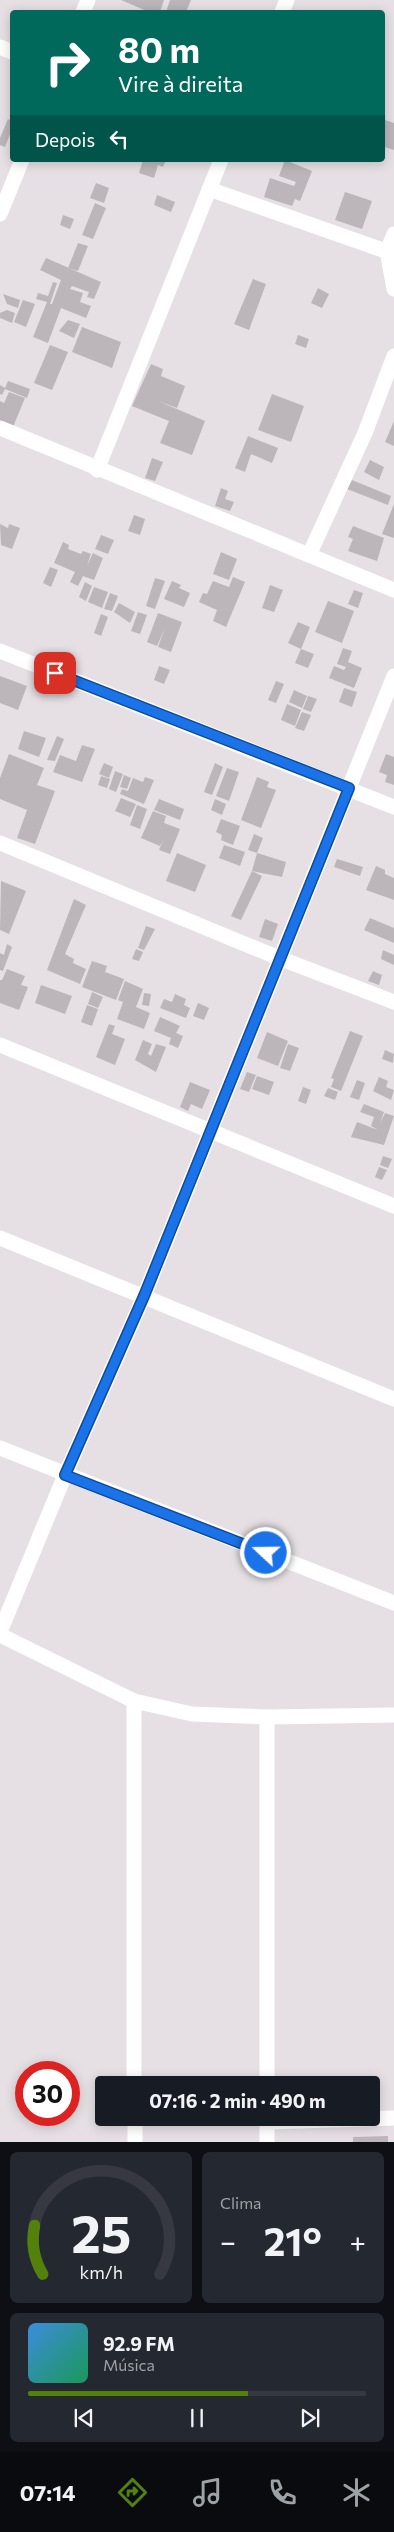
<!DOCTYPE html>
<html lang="pt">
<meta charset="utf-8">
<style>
body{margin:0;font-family:Commissioner,sans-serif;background:#242831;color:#f1f3f6;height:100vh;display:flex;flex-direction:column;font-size:19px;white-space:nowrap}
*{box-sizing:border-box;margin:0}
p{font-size:16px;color:#9ea1a6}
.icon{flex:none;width:28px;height:28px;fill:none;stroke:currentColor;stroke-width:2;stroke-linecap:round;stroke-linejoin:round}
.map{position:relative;height:2142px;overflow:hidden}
.side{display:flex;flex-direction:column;gap:10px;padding:10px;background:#0d0f14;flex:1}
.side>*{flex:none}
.guide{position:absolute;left:10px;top:10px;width:375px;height:152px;border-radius:5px;box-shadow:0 2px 12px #0003;background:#00695c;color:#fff;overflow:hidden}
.speed{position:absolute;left:15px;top:2061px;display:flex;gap:10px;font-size:25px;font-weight:700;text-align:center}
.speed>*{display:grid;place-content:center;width:65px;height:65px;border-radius:50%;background:#171b24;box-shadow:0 2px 12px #0003;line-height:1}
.speed .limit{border:8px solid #d22;background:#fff;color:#111}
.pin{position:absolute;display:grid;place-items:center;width:42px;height:42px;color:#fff;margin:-21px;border-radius:10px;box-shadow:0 2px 8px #0006}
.me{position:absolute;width:55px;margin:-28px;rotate:291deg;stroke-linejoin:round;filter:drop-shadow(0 0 4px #0008)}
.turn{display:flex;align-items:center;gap:18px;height:105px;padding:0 25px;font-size:22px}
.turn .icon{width:65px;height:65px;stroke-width:2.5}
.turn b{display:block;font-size:35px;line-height:42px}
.then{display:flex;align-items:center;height:48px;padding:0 25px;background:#0003;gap:10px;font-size:19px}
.big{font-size:38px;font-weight:700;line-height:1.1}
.side .card{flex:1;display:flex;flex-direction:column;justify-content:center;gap:8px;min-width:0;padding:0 18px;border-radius:8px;background:#242831}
.side .dial{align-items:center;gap:0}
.dial svg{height:130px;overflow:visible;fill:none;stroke:#363941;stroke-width:7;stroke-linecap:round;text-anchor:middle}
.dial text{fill:#f1f3f6;stroke:none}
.song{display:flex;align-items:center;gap:15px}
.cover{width:60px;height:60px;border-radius:8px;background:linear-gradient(135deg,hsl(210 70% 55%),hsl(150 70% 35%))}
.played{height:5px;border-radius:2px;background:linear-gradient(90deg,#54810b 65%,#363941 65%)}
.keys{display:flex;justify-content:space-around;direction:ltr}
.heat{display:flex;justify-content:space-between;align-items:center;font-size:28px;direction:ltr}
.side .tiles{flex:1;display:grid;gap:10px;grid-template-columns:1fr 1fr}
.card:last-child{grid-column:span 2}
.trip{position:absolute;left:95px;top:2076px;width:285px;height:50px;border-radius:5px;background:#171b24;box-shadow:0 2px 12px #0003;font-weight:700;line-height:50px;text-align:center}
.tabs{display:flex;height:80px;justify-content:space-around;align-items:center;background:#090b0e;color:#9ea1a6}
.tabs .icon{width:35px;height:35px}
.tabs .current{color:#54810b}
.tabs b{font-size:22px;color:#f1f3f6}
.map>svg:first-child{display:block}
.building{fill:#bcb6ba}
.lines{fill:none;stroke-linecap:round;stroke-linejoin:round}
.minor{stroke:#fff;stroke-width:15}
.route-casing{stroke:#114b97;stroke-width:12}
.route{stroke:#1a73e8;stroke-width:9}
</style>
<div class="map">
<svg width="394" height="2142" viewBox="0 0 394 2142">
<rect width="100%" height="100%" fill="#e6e0e5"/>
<g class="building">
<polygon points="121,0 164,0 160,12 149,12"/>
<polygon points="170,0 191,0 186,12 166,12"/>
<polygon points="8,119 12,121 12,129 5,147 0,145 0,138"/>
<polygon points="382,119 394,123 394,150 382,146"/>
<polygon points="143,160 166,160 163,167 158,165 154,178 139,173"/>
<polygon points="285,160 312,171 300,201 295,199 292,206 264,197 270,178 294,186 296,182 279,176"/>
<polygon points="96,183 109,188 104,203 90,198"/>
<polygon points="345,192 372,201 362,229 335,220"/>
<polygon points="157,195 175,202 171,212 154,205"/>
<polygon points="95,203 106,208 93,239 82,235"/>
<polygon points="63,215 74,219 70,229 60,225"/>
<polygon points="78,243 88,246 78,271 68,268"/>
<polygon points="46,258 101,282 94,299 87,297 89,292 72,286 70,289 83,293 80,302 91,306 86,318 61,308 48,343 33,337 47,302 36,299 38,293 48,296 53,282 57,283 50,304 52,304 61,280 40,270"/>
<polygon points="253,279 266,284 249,330 234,324"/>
<polygon points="318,288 329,294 322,308 311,303"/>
<polygon points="3,294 20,300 18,308 7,304"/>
<polygon points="23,300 35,304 26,327 14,322"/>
<polygon points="7,310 15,313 12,323 0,318 0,313"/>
<polygon points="68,320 80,324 74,338 59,331"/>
<polygon points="82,327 121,342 112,368 72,352"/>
<polygon points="298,335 309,339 306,348 295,344"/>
<polygon points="50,345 68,352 52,390 34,383"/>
<polygon points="151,364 163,369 161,376 185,386 177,408 158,401 205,421 192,455 160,443 169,421 132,406"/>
<polygon points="8,381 30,389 27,398 5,389 2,395 0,394 0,385 5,388"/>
<polygon points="9,392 25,398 13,427 0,422 0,401 4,403"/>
<polygon points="272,394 304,406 291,442 258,430"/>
<polygon points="394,421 394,446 385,442"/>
<polygon points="248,436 278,448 272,463 251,454 245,472 235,468"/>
<polygon points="152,458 163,462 155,481 145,478"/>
<polygon points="370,460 384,467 379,480 364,472"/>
<polygon points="352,480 391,496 388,505 347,489"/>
<polygon points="221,488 228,491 225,499 234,502 230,511 215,506"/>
<polygon points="394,504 394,538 382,534"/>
<polygon points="134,515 145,519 140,535 128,531"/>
<polygon points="0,524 8,528 9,524 20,528 12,549 1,545"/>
<polygon points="353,526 384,538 377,561 348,551 353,539 348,537"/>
<polygon points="101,535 114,540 108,554 95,549"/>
<polygon points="63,542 69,545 68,549 81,554 83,551 91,554 87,566 93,553 103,558 94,580 83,576 78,586 70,582 75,572 54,563"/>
<polygon points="221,552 237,559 229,580 213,574"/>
<polygon points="50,567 58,570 51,587 43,583"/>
<polygon points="233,577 245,582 226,627 213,621 217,610 199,602 203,593 207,594 213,581 229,587"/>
<polygon points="155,578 165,581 155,609 146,606"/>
<polygon points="172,581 181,585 179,588 190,593 184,607 164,599"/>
<polygon points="85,582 92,586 86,601 79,597"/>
<polygon points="270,585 283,590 274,612 262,608"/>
<polygon points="94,587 108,592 102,608 88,602"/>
<polygon points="354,590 363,593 358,608 348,604"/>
<polygon points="110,593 118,596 112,611 104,609"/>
<polygon points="328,601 354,611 342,643 315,632"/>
<polygon points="119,603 135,612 130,623 114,612"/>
<polygon points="138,612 147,615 140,634 131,631"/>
<polygon points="158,613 182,622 171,652 158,647 165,628 157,646 147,642"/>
<polygon points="101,614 108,617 101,636 94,633"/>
<polygon points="298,622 310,627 301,649 288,643"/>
<polygon points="343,648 352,651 348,662 362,668 354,688 329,678 334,666 344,670 346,667 337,664"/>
<polygon points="301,649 314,654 308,668 295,663"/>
<polygon points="159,666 170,670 164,684 154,680"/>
<polygon points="0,676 27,686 18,710 0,703"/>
<polygon points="276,681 284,684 276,703 268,700"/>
<polygon points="344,688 357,692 352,707 339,702"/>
<polygon points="294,690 307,696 302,708 289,702"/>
<polygon points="308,696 317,699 311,712 303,709"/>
<polygon points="287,704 301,710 295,726 281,720"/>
<polygon points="302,712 311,715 304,731 295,728"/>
<polygon points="24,731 46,738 39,757 18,749"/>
<polygon points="57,736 64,739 55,761 47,760"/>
<polygon points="82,745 95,749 82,782 53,772 60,755 76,761"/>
<polygon points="9,754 44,768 37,785 55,791 35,844 17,838 27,810 0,799 0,778"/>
<polygon points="386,754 394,757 394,785 385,782 387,775 379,772"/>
<polygon points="104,763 113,767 109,778 99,774"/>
<polygon points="215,763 223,767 212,795 204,792"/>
<polygon points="227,768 239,772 229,801 216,796"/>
<polygon points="115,771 123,774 116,792 109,789"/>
<polygon points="124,775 131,778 127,789 120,787"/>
<polygon points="101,776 110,779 107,788 98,785"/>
<polygon points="145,777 154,780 144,804 120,794 122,789 128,791 133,778 143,782"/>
<polygon points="257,777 269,782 267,787 276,790 261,828 241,820"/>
<polygon points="121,798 136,804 130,817 115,811"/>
<polygon points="159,799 184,809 180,820 154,810"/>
<polygon points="215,799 226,804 222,815 211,810"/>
<polygon points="137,805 147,809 140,829 130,825"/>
<polygon points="153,811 166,816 164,823 180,829 170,854 159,850 163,840 160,846 141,838"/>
<polygon points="221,819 240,826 233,845 221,840 222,835 216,832"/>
<polygon points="254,834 263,838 257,853 248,850"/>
<polygon points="224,845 245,852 240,866 219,858"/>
<polygon points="177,853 206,865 195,892 166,881"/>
<polygon points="257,853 286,862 282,877 252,871"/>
<polygon points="337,859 363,867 360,876 334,867"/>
<polygon points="376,866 385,870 385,874 394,878 394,900 366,890"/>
<polygon points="252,871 262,876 241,920 231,916"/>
<polygon points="1,881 26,891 9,934 0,930"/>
<polygon points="74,899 86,905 65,954 74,959 73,963 86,969 80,984 47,970"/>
<polygon points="370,918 394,928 394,943 364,930"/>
<polygon points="265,919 278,924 272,941 259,937"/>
<polygon points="146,926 155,929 144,950 138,948"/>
<polygon points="7,944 12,947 3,971 0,970 0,953 4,955"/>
<polygon points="136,949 143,952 139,961 132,959"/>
<polygon points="383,950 394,955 394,965 381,959"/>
<polygon points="92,961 107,966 105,972 124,979 116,1000 82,987"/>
<polygon points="7,969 25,976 21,985 28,987 19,1010 0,1003 0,980 2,980"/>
<polygon points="373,971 382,975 379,985 368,981"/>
<polygon points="125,981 143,989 136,1007 150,1013 144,1029 117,1019 123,1002 118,1000"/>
<polygon points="41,985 72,996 65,1014 35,1003"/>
<polygon points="92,992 103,997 98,1008 88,1004"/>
<polygon points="144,993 151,994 149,1006 142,1005"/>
<polygon points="175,994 186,999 184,1005 190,1008 186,1018 160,1008 164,999 172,1002"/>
<polygon points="198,1003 209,1008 204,1020 193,1016"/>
<polygon points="87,1005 98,1009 92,1026 81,1022"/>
<polygon points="160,1017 180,1026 176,1033 183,1036 178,1048 169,1044 171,1038 154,1031"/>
<polygon points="109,1024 115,1026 112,1034 125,1039 115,1065 96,1057"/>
<polygon points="350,1031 363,1036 341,1091 331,1087 334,1079 331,1078"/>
<polygon points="267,1032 288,1041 278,1066 257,1058"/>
<polygon points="143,1040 152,1044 148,1054 151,1056 156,1044 166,1047 156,1072 135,1060"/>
<polygon points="288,1044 299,1048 290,1071 280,1068"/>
<polygon points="385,1050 394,1054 393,1063 382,1059"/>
<polygon points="247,1072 256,1075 249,1092 240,1089"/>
<polygon points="257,1076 274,1082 269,1095 252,1089"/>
<polygon points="379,1077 388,1081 386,1087 394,1090 391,1100 373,1091"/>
<polygon points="357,1080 365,1083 359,1100 350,1097"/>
<polygon points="190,1082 210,1090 202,1109 191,1104 188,1111 180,1107"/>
<polygon points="303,1087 311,1090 306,1104 298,1101"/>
<polygon points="328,1088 338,1092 335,1100 324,1096"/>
<polygon points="364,1104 384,1112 380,1123 385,1113 394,1116 384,1145 351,1137 357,1122 378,1130 371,1126 374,1117 360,1112"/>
<polygon points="383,1156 392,1159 388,1168 380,1165"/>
<polygon points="379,1167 387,1170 382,1180 375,1177"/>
<polygon points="388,2136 388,2142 353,2142 353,2137"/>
</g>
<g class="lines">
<g class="minor">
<polyline points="83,12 88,0"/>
<polyline points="282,12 287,0"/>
<polyline points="0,47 12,52"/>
<polyline points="209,189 394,254"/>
<polyline points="0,214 22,160"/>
<polyline points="394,234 387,251 394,289"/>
<polyline points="0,428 394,590"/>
<polyline points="97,470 221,160"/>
<polyline points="309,555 365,433 394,356"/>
<polyline points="0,651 394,807"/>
<polyline points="0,843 279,958 394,1002"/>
<polyline points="0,1045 394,1206"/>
<polyline points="0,1238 394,1399"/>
<polyline points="0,1448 394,1603"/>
<polyline points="0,1632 65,1475 144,1296 394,676"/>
<polyline points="0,1635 134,1701 192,1714 267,1717 394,1715"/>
<polyline points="134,1701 134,2085"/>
<polyline points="267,1717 267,2085"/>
<polyline points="135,2118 135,2142"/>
<polyline points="267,2122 394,2118"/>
<polyline points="267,2142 267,2118"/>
</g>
</g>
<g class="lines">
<g class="route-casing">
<polyline id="route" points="55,673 349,788 144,1296 65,1475 266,1553"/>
</g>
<use href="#route" class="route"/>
</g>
</svg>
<div class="speed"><div class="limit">30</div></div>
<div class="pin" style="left:55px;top:673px;background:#d93025"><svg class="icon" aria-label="arrive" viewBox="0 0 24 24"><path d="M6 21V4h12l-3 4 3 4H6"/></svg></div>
<svg class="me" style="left:266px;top:1553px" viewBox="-20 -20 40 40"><circle r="17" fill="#1a73e8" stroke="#fff" stroke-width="3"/><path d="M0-11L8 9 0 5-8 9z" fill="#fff"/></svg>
<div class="trip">07:16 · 2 min · 490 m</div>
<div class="guide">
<div class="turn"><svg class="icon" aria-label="right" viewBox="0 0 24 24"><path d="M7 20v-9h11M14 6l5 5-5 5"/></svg><div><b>80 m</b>Vire à direita</div></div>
<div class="then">Depois<svg class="icon" aria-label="left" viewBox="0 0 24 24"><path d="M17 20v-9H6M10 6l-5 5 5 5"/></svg></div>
</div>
</div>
<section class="side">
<div class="tiles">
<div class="card dial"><svg viewBox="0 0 100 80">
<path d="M14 69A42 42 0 1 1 86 69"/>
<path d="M14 69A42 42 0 0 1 9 39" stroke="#54810b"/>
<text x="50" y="56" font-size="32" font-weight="700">25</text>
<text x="50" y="72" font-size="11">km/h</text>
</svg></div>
<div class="card"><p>Clima</p>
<div class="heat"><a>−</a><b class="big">21°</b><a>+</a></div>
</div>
<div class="card">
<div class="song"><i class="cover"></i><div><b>92.9 FM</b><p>Música</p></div></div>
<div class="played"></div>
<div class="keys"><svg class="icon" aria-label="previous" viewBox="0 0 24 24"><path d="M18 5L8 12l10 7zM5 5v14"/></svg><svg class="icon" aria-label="pause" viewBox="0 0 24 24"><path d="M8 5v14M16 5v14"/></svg><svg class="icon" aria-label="next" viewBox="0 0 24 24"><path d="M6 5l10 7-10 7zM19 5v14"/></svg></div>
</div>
</div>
</section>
<nav class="tabs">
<b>07:14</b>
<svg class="icon current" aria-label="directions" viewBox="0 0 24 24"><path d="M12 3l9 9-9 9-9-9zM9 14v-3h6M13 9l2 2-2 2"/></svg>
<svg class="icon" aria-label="music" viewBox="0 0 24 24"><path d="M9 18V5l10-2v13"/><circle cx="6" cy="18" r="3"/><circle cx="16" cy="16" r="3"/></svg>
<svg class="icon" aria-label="phone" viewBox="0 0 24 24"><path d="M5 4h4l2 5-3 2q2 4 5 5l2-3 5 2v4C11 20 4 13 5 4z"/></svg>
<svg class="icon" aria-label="climate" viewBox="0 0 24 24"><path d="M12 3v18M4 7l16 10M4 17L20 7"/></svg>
</nav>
